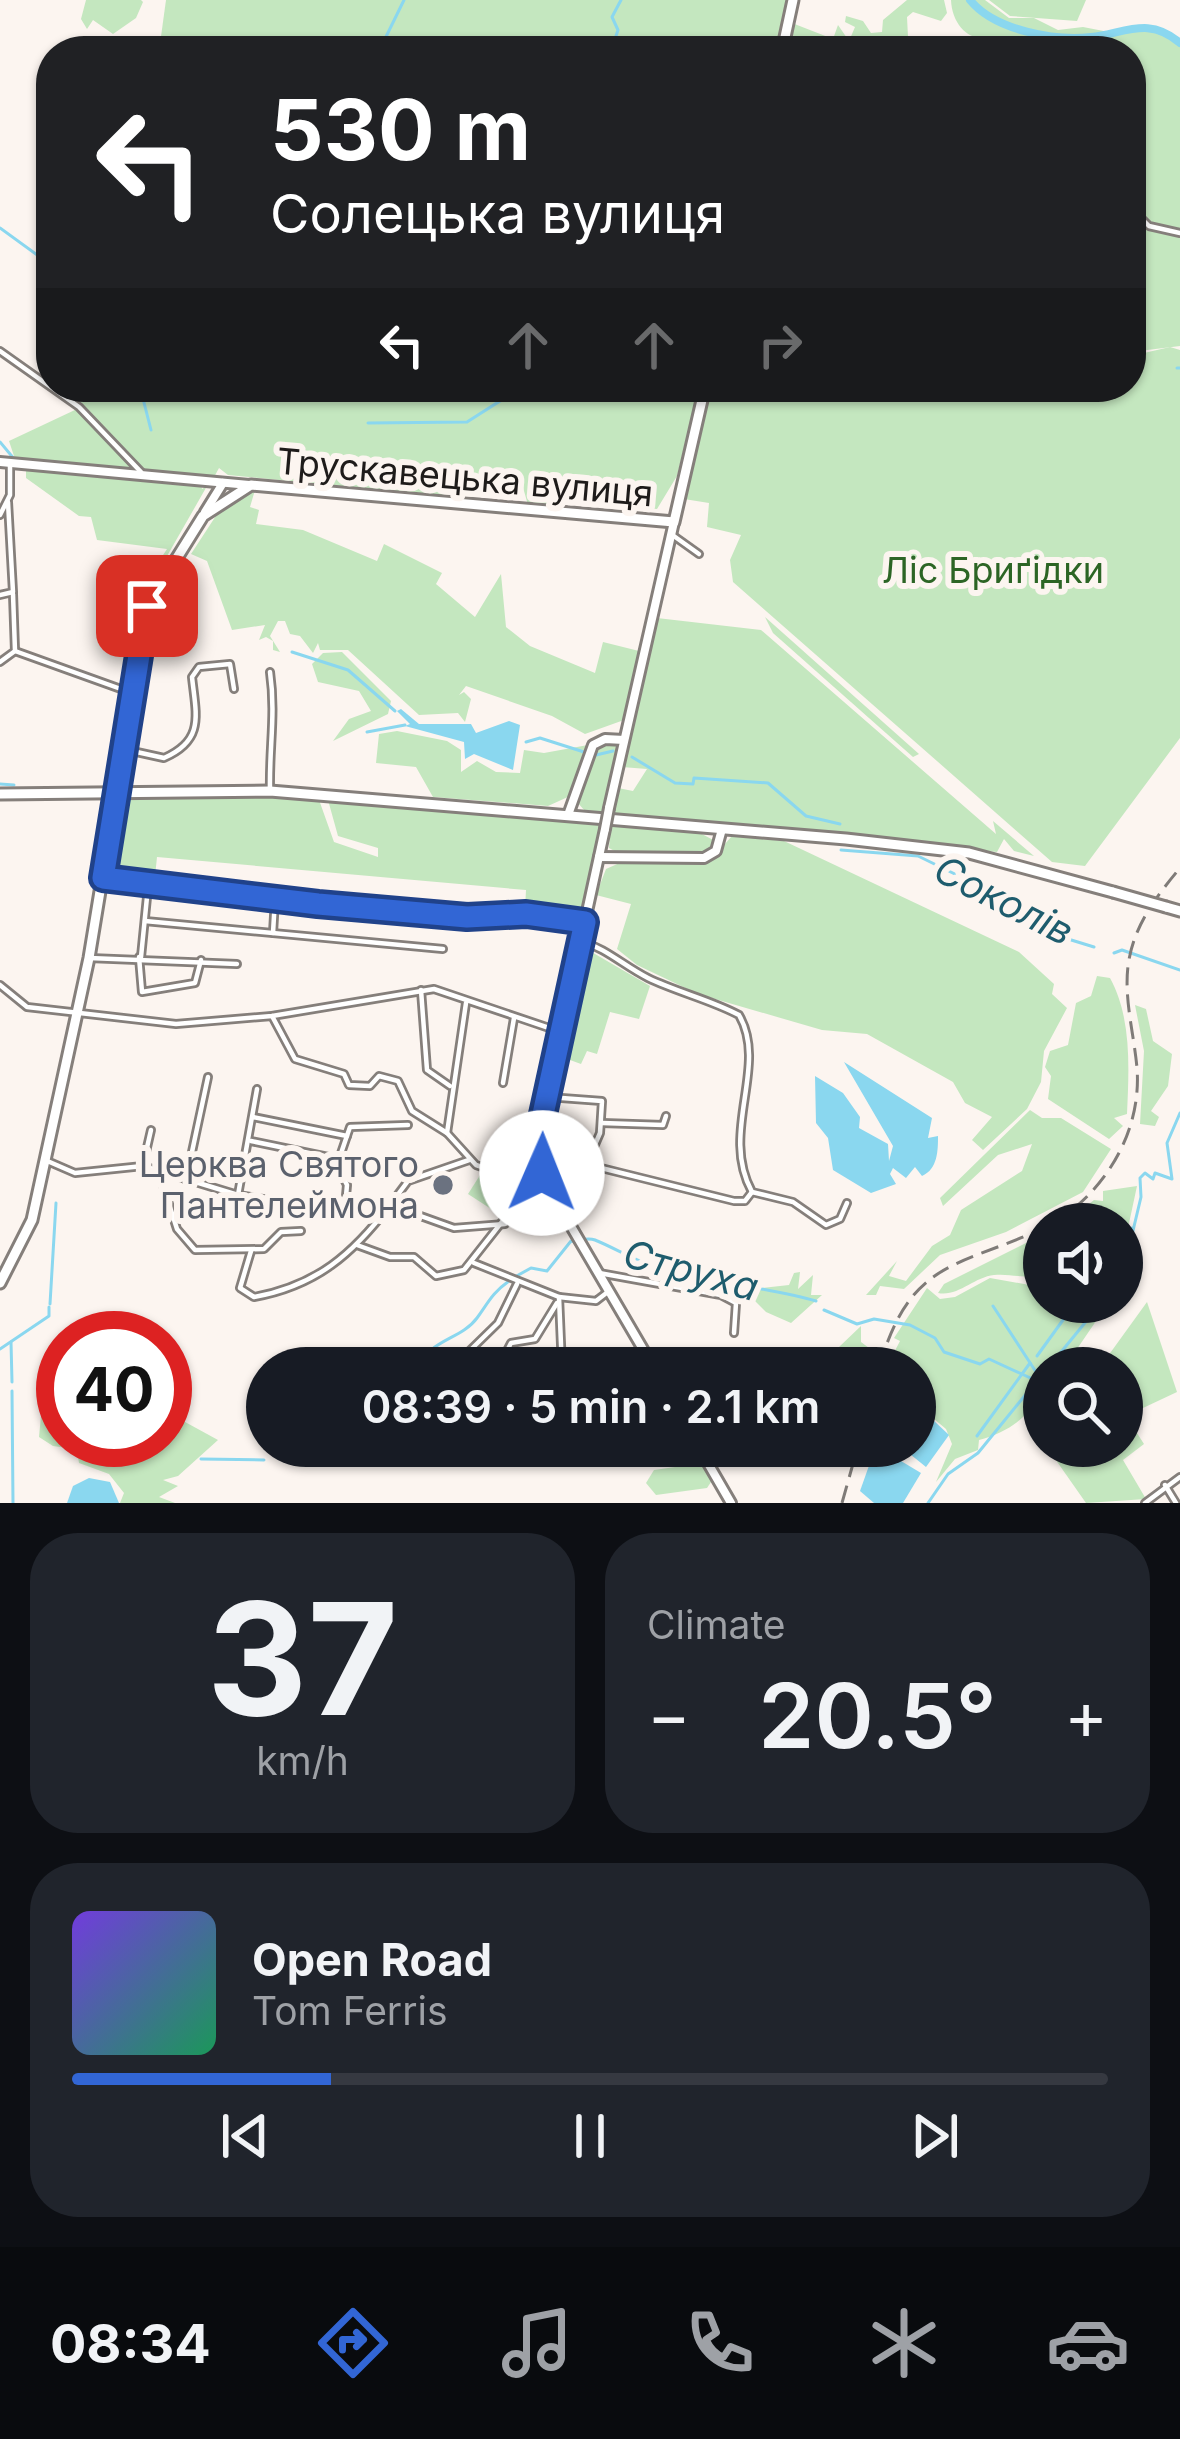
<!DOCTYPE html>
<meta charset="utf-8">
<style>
body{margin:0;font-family:Inter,sans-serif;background:#20242c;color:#f1f3f6;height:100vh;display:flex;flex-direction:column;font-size:45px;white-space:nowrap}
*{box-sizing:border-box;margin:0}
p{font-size:39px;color:#9ea1a6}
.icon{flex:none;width:66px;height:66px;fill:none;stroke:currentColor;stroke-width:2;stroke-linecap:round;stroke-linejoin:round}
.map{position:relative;height:1503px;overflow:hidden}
.drawer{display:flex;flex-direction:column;gap:30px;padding:30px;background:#0d0f14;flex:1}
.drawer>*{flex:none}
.hud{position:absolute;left:36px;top:36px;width:1110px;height:366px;border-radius:48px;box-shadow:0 3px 9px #0004;background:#202124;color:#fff;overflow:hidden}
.tools{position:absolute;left:1023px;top:1203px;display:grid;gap:24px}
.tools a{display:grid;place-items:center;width:120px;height:120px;border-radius:50%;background:#171b24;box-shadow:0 3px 9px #0004;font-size:60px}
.speed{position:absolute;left:36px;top:1311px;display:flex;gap:24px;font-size:60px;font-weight:700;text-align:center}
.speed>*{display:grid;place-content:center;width:156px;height:156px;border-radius:50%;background:#171b24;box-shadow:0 3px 9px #0004;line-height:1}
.speed .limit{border:18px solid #d22;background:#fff;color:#111}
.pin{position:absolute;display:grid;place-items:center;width:102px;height:102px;color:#fff;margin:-51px;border-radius:24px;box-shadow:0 6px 18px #0006}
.me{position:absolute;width:132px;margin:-66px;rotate:1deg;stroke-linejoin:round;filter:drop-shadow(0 0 9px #0008)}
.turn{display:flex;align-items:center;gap:42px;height:252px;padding:0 36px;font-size:54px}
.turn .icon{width:156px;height:156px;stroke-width:2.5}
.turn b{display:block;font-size:84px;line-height:102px}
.lanes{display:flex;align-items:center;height:114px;padding:0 36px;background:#0003;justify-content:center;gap:60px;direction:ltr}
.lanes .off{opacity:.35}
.big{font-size:90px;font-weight:600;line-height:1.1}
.drawer .tile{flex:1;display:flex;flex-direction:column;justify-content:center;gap:18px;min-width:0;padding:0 42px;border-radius:48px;background:#20242c}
.drawer .dial{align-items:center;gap:0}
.dial b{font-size:156px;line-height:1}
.song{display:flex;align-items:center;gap:36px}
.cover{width:144px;height:144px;border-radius:18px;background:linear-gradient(135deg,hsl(260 70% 55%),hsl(150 70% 35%))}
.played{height:12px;border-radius:6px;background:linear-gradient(90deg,#3266d5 25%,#363941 25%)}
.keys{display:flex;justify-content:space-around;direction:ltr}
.heat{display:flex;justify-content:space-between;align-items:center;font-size:66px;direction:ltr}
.drawer .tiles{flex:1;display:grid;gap:30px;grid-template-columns:1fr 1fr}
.tile:last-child{grid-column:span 2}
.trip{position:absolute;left:246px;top:1347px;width:690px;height:120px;border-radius:60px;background:#171b24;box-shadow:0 3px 9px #0004;font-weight:600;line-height:120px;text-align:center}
.menu{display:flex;height:192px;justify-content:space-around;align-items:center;background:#090b0e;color:#9ea1a6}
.menu .icon{width:84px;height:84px}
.menu .active{color:#3266d5}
.menu b{font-size:54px;color:#f1f3f6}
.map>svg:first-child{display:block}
.green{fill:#c4e7bf}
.water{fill:#8ad7ef}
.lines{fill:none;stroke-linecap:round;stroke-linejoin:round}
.stream{stroke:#8ad7ef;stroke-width:3}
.river{stroke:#8ad7ef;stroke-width:8}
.minor-casing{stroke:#857f7b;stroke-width:10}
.tertiary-casing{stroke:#857f7b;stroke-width:14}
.secondary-casing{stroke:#857f7b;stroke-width:15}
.minor{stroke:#fff;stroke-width:4.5}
.tertiary{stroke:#fff;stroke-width:8}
.secondary{stroke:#fff;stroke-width:9}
.rail{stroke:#7f7b78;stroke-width:3;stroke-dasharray:18 9;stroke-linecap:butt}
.tertiary-bridge-casing{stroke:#857f7b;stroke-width:14;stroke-linecap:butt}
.secondary-bridge-casing{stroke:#857f7b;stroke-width:15;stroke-linecap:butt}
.tertiary-bridge{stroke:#fff;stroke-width:8}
.secondary-bridge{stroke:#fff;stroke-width:9}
.route-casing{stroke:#20428a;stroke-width:30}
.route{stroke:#3266d5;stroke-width:21}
.worship-dot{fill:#6b7280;stroke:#fcf5f0;stroke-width:4.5}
.labels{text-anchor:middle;stroke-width:12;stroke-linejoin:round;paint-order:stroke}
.street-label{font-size:36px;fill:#1e1b1a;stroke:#fcf5f0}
.park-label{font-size:36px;fill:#2c6525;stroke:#fcf5f0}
.worship-label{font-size:36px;fill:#5b616d;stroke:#fcf5f0;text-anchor:end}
.water-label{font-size:39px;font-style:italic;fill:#1e5c6d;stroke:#fcf5f0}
</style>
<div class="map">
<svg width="1180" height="1503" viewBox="0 0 1180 1503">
<rect width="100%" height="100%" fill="#fcf5f0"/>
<g class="green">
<polygon points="86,0 141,0 143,2 136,18 113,34 93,20 87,29 81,19"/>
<polygon points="166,0 790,0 778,51 159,51"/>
<polygon points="907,0 944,0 947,13 941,21 913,12 907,17 908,37 918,45 917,51 877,44 875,51 786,51 792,23 833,39 838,25 849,41 855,27 845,22 846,16 863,21 871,33 882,32 883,20"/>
<path d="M951,0H985L1009,18H1034L1058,30L1083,27L1114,33L1142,27L1180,41V346L1131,352V268H1141L1144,224L1131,211V51H1025L1026,45L1015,37L1001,51H990L988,38C968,41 952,24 951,0Z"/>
<polygon points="989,0 1086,0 1077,21 1010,16"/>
<polygon points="1170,347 1180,350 1180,738 1085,866 1052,862 733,582 730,560 741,535 707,527 709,503 684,499 709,387 1131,387 1131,356"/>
<polygon points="81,387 699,387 677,476 657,509 554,501 553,507 528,505 522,484 506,483 499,494 459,487 440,496 228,475 219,468 213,479 148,473 76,402"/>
<polygon points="77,409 87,416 138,470 15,459 9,441"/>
<polygon points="26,468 201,484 202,489 207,486 142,600 128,667 127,635 99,632 128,633 133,601 167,549 97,540 91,517 79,516 26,478"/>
<polygon points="255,490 250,507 259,510 256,524 303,530 377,561 384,544 442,573 436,584 475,617 501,574 506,627 530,646 595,673 603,642 639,651 624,720 585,734 552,716 466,686 459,695 464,692 471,699 465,722 458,713 419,715 348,650 320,650 318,643 313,653 300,636 290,634 285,621 278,621 270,636 280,652 273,650 273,641 266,637 259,640 265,625 232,630 207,561 191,554 223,505"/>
<polygon points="765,617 919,754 913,757 773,633"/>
<polygon points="657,618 761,630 996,834 993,821 1034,856 1014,851 1004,839 997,852 613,813 618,788 633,791 647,769 622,767"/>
<polygon points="342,652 391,701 388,714 333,741 349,719 371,711 359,691 318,682 312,664 323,653"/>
<polygon points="397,731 447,741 461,750 461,772 477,761 496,772 520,773 524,750 544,753 588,745 570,796 548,806 433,797 416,767 376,763 379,734"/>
<polygon points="602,743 613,743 618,749 606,813 585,811 577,802 593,751"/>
<polygon points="261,793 318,797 334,842 378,857 378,848 338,836 328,800 600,822 582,916 525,909 526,890 157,857 154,886 107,877 118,809 125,799"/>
<polygon points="611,823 700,833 717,842 702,854 622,855 609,848"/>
<polygon points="732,836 784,841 1019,952 1054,984 1052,994 1067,1008 1044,1051 1041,1082 1027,1109 983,1150 972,1140 992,1117 965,1103 953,1082 867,1034 822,1030 698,994 637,965 617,949 631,904 596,895 606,869 624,861 709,862"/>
<polygon points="583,947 650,986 639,1019 610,1012 597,1054 587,1051 581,1064 559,1056"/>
<path d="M1097,976L1110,978C1132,1018 1129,1069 1127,1114L1114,1118L1123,1126L1109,1139L1048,1099L1051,1076L1045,1067L1050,1051L1068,1045L1076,1003L1091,996Z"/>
<polygon points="1135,1005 1146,1009 1153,1041 1172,1054 1168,1086 1151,1111 1159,1117 1155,1126 1140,1124 1144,1051"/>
<polygon points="1030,1110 1042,1118 1061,1118 1111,1149 1083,1192 1006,1232 940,1255 904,1289 880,1286 876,1295 866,1295 897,1261 889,1276 906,1281 932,1246 950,1235 961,1210 1022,1171 1032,1144 998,1155 943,1206 940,1198"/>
<polygon points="482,1172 517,1181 523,1196 505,1218 468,1194"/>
<polygon points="1137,1186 1122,1256 1122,1224 1106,1224 1104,1215 1104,1224 1064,1224 1094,1200 1103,1201 1103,1191"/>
<path d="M1044,1234V1272C1025,1281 1013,1273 994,1275C974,1277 958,1297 938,1293L944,1284Z"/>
<polygon points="800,1272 798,1289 813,1275 811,1295 822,1295 791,1323 766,1312 744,1290 789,1285 794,1273"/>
<path d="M990,1278L1035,1286L1044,1280V1302H1109L1064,1368H1044C1044,1408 1015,1430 979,1440L978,1450L955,1459L936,1482L952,1444L946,1429L915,1403V1368H886L900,1341L894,1338L927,1288L940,1299L955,1297Z"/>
<polygon points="1147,1302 1177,1392 1126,1416 1144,1444 1123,1460 1146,1499 1086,1503 1046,1446 1122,1446 1122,1368 1086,1368 1094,1356 1108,1356"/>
<polygon points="861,1326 861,1342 873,1351 868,1368 838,1368 839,1347"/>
<polygon points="63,1382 63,1440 165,1440 165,1411 218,1440 178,1476 163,1480 178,1486 159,1497 175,1503 120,1503 124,1493 109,1474 79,1463 78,1457 101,1461 110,1454 53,1446 39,1437 42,1405"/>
<polygon points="703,1463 713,1479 707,1488 656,1495 646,1483 654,1470"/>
</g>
<g class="water">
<polygon points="401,709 419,724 471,724 476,733 509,721 520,725 513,770 474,754 465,759 464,742 405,726 410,724 397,711"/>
<path d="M844,1062L932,1118L928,1138L938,1136C938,1150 938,1169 922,1176L915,1167L906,1178L893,1168L890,1174L896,1184L871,1193L833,1170L828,1138L816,1123L815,1076L843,1093L860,1117L859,1128L888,1144L889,1161L893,1146Z"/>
<polygon points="915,1403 949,1435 926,1467 900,1446 915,1446"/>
<polygon points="876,1446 921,1473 903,1503 874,1503 860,1491"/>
<polygon points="89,1478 110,1482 119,1503 67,1503 73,1486"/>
</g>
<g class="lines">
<g class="stream">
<polyline points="379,51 404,0"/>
<polyline points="607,51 605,45 614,42 618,30 612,17 621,0"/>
<polyline points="0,228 51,265"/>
<polyline points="1177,368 1180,368"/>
<polyline points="140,387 151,430"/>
<polyline points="368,423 467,422 522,387"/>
<polyline points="0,442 15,460"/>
<polyline points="292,652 348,670 395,711"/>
<polyline points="367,732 405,725"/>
<polyline points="526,742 540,738 584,752"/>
<polyline points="596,755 613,751"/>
<polyline points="632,757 675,783 693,784 694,778 768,783 806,816 840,824"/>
<polyline points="0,784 14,785"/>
<polyline points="841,850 918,856 1055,923 1068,939 1094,947"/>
<polyline points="1114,953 1122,950 1180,970"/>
<polyline points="248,1016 298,1009"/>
<polyline points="517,1140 523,1155 515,1175 523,1194"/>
<polyline points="525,1197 547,1214"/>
<polyline points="550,1215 565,1224 573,1238"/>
<polyline points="1122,1242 1132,1228"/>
<polyline points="1122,1277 1141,1197 1140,1178 1145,1173 1153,1179 1155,1173 1172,1179 1167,1143 1180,1113"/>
<path d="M513,1278L531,1268L547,1271L571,1241C578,1243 585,1236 595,1240C615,1248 633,1260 655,1267C711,1283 767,1287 816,1301"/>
<polyline points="50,1304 56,1203"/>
<polyline points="993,1306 1038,1375"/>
<polyline points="824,1310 857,1324 874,1319 910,1325 935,1338 944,1352 980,1364 989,1359 1037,1381"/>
<polyline points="11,1342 12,1382"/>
<polyline points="0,1349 49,1316 49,1307"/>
<polyline points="1037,1356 1076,1302"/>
<polyline points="282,1360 309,1351 332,1368"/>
<path d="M421,1368C426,1340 461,1340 477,1318C488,1303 492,1293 509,1281"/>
<polyline points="1048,1368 1102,1302"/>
<polyline points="12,1391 13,1503"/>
<polyline points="977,1436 1030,1363"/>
<polyline points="201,1459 264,1460"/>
<polyline points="928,1503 948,1474 978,1453 1044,1372"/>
</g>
<path class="river" d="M970,0C995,31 1056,41 1091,37C1126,33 1149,16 1180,43"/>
<g class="minor-casing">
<g id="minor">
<polyline points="1131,208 1149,226 1180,233"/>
<polyline points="0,351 79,407 141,472"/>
<polyline points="0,515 10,495 10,464"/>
<polyline points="671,534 699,554"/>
<polyline points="0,595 13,592 8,502"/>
<polyline points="15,651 132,693"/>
<polyline points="0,662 15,651 13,594"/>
<path d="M270,672C276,714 269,748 270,790"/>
<path d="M123,749L164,758C205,740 196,715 192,677L199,667L230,664L234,689"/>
<polyline points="103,879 318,904 468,917 526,914 585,922"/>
<polyline points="145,921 443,949"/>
<polyline points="273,933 275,899"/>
<path d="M581,941C607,949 624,966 648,978C677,992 711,1000 739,1015C769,1067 719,1132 752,1192L793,1202L826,1225L840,1219L847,1203"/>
<polyline points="139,957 142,992 195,983 201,960"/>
<polyline points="141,957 148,887"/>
<polyline points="89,958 237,964"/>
<polyline points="0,985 27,1007 176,1024 272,1016 434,989 561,1032"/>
<polyline points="421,990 427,1070 450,1086"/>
<polyline points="272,1016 295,1059 344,1074 349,1085 370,1086 379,1076 398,1081 412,1111 447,1133 476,1165 517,1179 544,1179 569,1160 734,1201 745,1201 752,1192"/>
<polyline points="503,1083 514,1018"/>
<polyline points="548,1097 602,1101 600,1133 587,1163"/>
<polyline points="253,1117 347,1136"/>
<polyline points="602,1123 663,1125 666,1116"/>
<polyline points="447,1133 466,1003"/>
<polyline points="251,1141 338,1159"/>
<polyline points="45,1160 75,1173 143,1166 238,1195 313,1207 390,1205 408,1181 469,1160"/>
<polyline points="143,1165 151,1130"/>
<polyline points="158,1170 177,1229 195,1250 264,1249 281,1232 301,1231"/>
<polyline points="186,1180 208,1077"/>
<polyline points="238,1195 257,1089"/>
<polyline points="345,1207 347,1185 337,1165 350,1127 408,1125"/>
<polyline points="357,1245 390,1257 414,1257 436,1276 464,1270 535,1180"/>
<path d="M251,1251L240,1288L254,1297C316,1286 353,1254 390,1205L454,1228L505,1224"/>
<polyline points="474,1263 559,1297 562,1368"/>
<polyline points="599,1273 721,1295 736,1303 734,1333"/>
<polyline points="559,1297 596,1301 609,1291"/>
<polyline points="452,1368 498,1323 517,1284"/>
<polyline points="498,1368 511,1343 535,1339 557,1303"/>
<polyline points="1165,1485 1176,1503"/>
<polyline points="1145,1503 1180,1477"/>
</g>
</g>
<g class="tertiary-casing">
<g id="tertiary">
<polyline points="0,462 249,485"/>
<polyline points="205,512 223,483"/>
<polyline points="609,808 674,522"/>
<polyline points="568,815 593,745 605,739 624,740"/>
<polyline points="605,829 542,1118 539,1160 548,1187 654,1368"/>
<polyline points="599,857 704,858 716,851 722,829"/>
<polyline points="698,1446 731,1503"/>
</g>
</g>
<g class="secondary-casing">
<g id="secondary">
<polyline points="782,51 793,0"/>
<polyline points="0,794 270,791 846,839 969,853 1113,892"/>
<polyline points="1166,907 1180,911"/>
<polyline points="0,1283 32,1220 89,958 147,606 203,516 251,485 674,522 705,387"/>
</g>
</g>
<use href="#minor" class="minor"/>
<use href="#tertiary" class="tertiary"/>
<use href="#secondary" class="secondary"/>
<g class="rail">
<path d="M1052,1224C1105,1192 1142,1132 1137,1068C1134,1034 1124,1000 1128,966C1133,927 1155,898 1180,868"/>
<path d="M879,1368C910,1259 957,1268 1044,1228"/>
<polyline points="842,1503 858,1446"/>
</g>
<g class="tertiary-bridge-casing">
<polyline id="tertiary-bridge" points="605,829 609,808"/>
</g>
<g class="secondary-bridge-casing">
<polyline id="secondary-bridge" points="1113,892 1166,907"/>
</g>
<use href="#tertiary-bridge" class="tertiary-bridge"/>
<use href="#secondary-bridge" class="secondary-bridge"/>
</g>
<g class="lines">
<g class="route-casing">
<polyline id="route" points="147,606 103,878 318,904 467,917 526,914 585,922 540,1128 542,1173"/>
</g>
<use href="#route" class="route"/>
</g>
<circle class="worship-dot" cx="443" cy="1185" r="12"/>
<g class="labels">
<g class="street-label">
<text transform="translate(465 477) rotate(5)" y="13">Трускавецька вулиця</text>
</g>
<g class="park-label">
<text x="993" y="583">Ліс Бриґідки</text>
</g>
<g class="worship-label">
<text x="419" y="1177">Церква Святого<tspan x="419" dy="41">Пантелеймона</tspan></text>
</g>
<g class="water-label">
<text transform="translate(1004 900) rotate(27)" y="14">Соколів</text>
<text transform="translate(691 1270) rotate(15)" y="14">Струха</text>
</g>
</g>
</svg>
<div class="tools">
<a><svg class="icon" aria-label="sound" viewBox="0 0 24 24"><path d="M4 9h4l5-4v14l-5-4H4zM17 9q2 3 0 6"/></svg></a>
<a><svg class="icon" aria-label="search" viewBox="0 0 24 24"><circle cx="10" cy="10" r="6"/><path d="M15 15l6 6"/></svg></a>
</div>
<div class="speed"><div class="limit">40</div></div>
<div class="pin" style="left:147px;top:606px;background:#d93025"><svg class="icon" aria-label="arrive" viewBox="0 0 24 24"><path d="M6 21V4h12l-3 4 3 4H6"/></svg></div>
<svg class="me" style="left:542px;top:1173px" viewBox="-20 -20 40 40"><circle r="19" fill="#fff"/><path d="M0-13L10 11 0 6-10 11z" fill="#3266d5"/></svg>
<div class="trip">08:39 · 5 min · 2.1 km</div>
<div class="hud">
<div class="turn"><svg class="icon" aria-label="left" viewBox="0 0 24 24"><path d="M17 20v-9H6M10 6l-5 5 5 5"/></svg><div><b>530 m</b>Солецька вулиця</div></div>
<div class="lanes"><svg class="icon" aria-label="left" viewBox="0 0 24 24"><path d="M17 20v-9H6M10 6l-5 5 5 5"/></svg><svg class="icon off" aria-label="ahead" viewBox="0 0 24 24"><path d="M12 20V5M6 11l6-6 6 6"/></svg><svg class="icon off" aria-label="ahead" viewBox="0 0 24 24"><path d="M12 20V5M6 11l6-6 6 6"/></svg><svg class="icon off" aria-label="right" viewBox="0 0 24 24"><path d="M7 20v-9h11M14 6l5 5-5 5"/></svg></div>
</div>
</div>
<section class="drawer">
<div class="tiles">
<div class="tile dial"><b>37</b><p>km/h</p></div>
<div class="tile"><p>Climate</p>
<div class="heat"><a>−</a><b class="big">20.5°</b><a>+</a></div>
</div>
<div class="tile">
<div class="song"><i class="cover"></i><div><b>Open Road</b><p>Tom Ferris</p></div></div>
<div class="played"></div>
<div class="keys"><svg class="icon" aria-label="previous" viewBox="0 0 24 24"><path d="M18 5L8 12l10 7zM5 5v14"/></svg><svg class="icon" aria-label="pause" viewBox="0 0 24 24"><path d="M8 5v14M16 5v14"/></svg><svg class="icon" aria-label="next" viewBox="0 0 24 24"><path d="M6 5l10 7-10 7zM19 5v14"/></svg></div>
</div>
</div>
</section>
<nav class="menu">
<b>08:34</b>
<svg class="icon active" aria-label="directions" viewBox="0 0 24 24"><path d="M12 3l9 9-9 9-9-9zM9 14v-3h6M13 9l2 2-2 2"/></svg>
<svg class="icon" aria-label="music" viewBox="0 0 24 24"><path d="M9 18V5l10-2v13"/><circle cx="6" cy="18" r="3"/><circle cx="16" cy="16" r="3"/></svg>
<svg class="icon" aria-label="phone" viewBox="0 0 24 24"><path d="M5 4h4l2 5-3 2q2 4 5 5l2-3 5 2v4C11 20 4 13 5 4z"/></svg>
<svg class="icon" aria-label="climate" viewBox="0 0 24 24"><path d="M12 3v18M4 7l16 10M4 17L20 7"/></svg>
<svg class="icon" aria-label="car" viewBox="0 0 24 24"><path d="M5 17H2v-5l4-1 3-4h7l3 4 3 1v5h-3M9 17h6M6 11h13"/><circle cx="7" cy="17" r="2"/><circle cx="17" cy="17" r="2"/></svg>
</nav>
